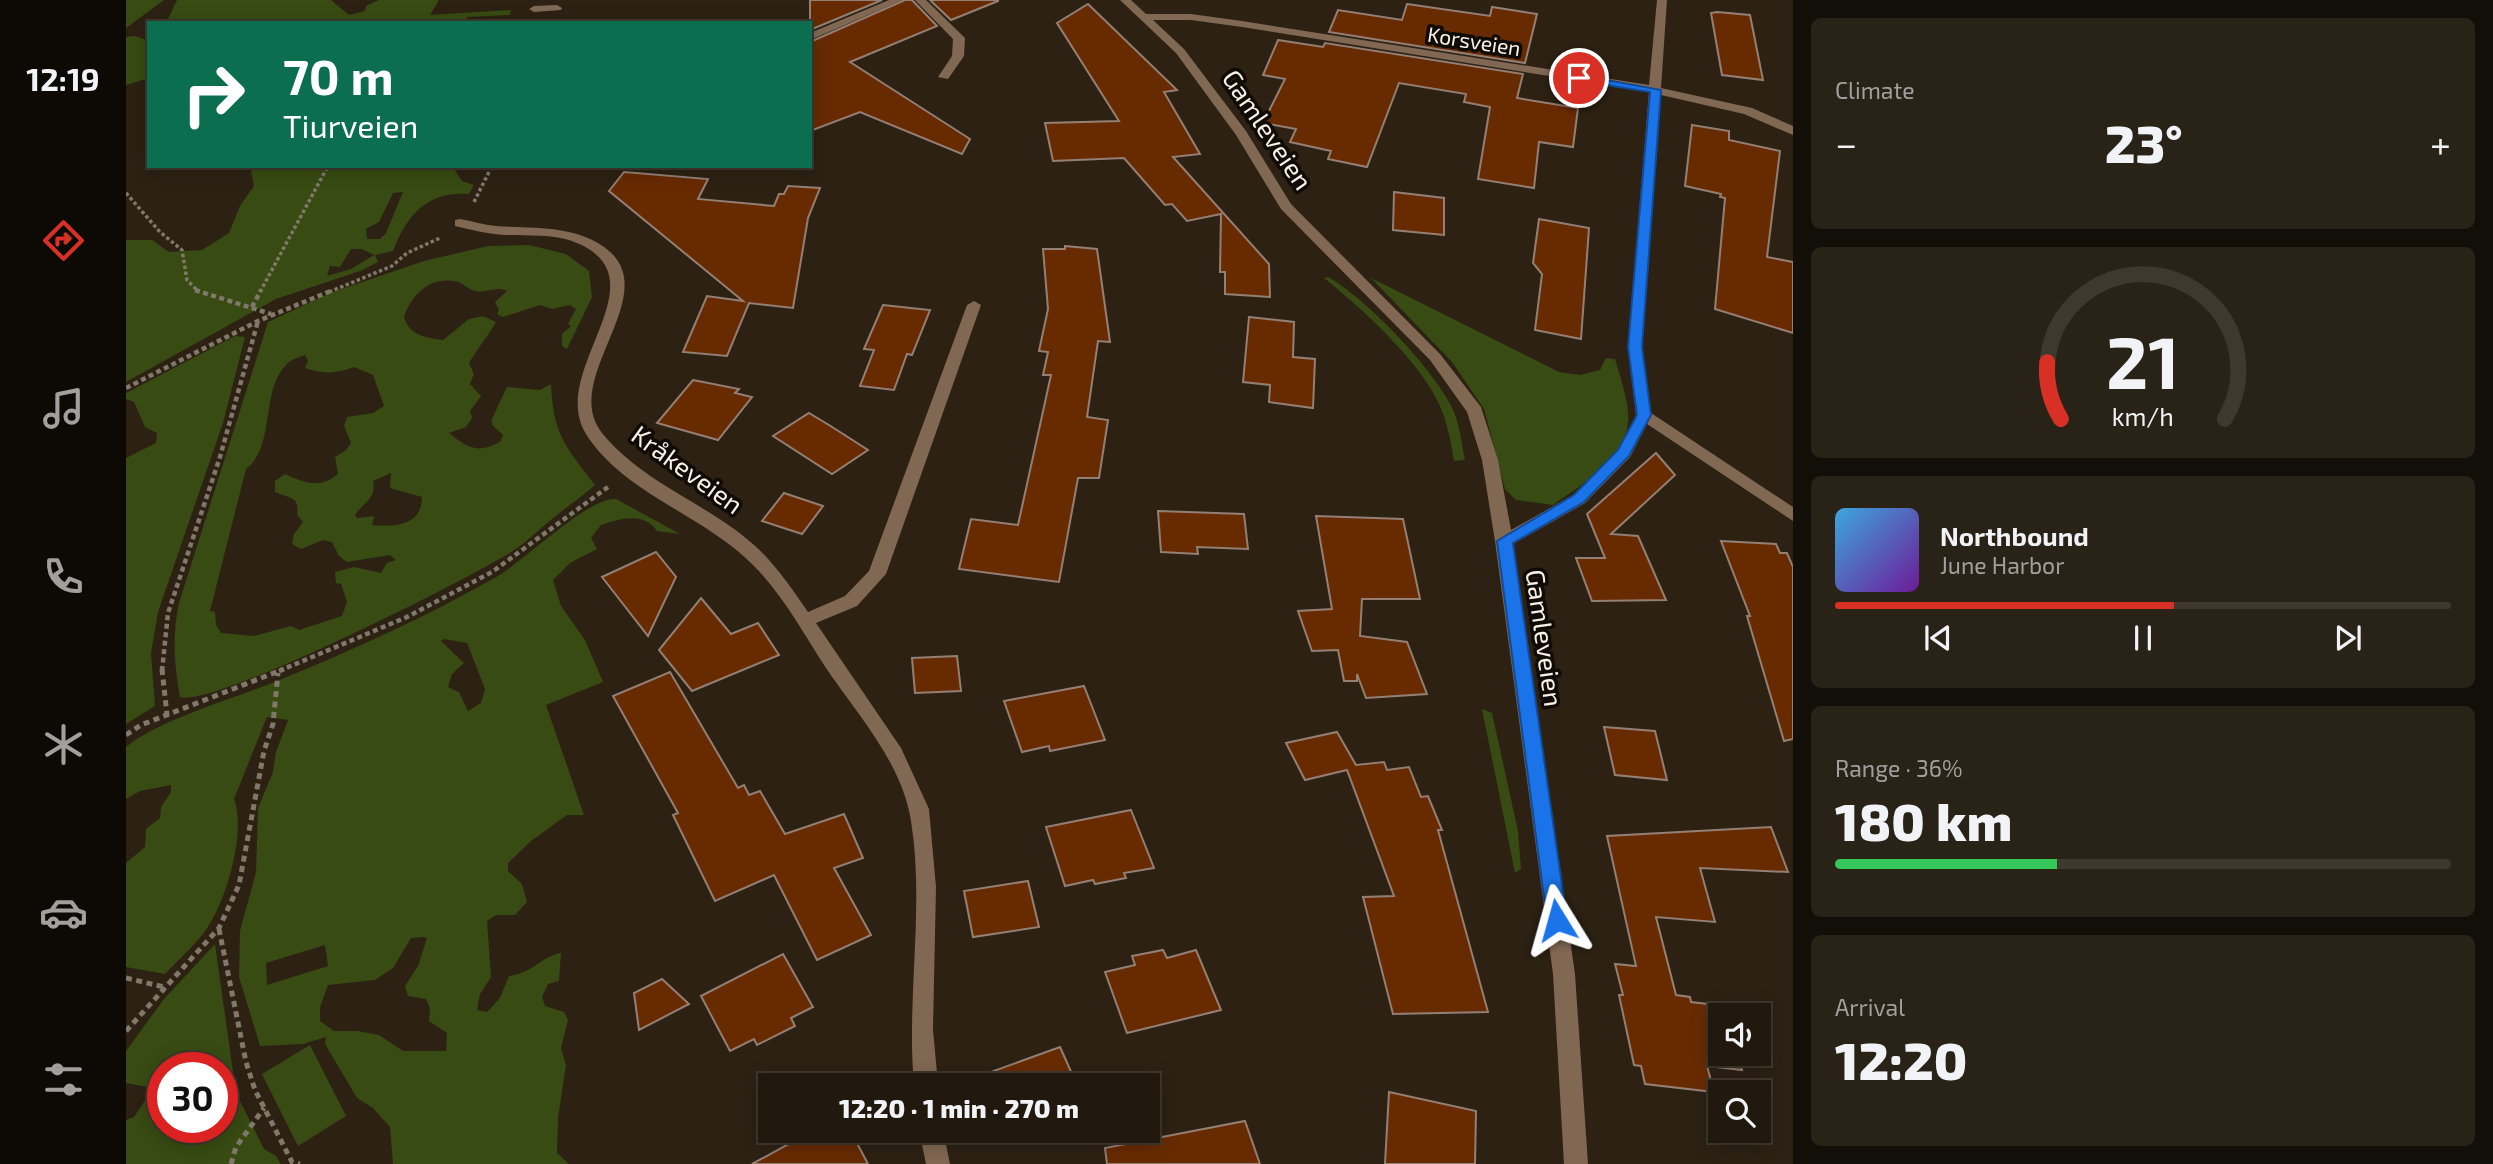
<!DOCTYPE html>
<meta charset="utf-8">
<style>
body{margin:0;font-family:"Exo 2",sans-serif;background:#292217;color:#f1f3f6;height:100vh;display:flex;flex-direction:column;font-size:26px;white-space:nowrap}
*{box-sizing:border-box;margin:0}
p{font-size:23px;color:#a2a09e}
.icon{flex:none;width:38px;height:38px;fill:none;stroke:currentColor;stroke-width:2;stroke-linecap:round;stroke-linejoin:round}
.map{position:relative;flex:1;overflow:hidden}
.sheet{display:flex;flex-direction:column;gap:18px;padding:18px;background:#120e08;width:700px}
.sheet>*{flex:none}
.top-card{position:absolute;left:21px;top:21px;width:665px;height:147px;border-radius:0px;box-shadow:0 4px 18px #0003,0 0 0 2px #3e382e;background:#0b6e4f;color:#fff;overflow:hidden}
.buttons{position:absolute;left:1582px;top:1003px;display:grid;gap:14px}
.buttons a{display:grid;place-items:center;width:63px;height:63px;border-radius:0px;background:#21190e;box-shadow:0 4px 18px #0003,0 0 0 2px #3e382e;font-size:35px}
.speed{position:absolute;left:21px;top:1052px;display:flex;gap:14px;font-size:35px;font-weight:700;text-align:center}
.speed>*{display:grid;place-content:center;width:91px;height:91px;border-radius:50%;background:#21190e;box-shadow:0 4px 18px #0003,0 0 0 2px #3e382e;line-height:1}
.speed .limit{border:10px solid #d22;background:#fff;color:#111}
.pin{position:absolute;display:grid;place-items:center;width:60px;height:60px;color:#fff;margin:-30px;border:4px solid #fff;border-radius:50%;box-shadow:0 2px 7px #0007}
.me{position:absolute;width:77px;margin:-38px;rotate:352deg;stroke-linejoin:round;filter:drop-shadow(0 0 5px #0008)}
.turn{display:flex;align-items:center;gap:24px;height:147px;padding:0 21px;font-size:32px}
.turn .icon{width:91px;height:91px;stroke-width:2.5}
.turn b{display:block;font-size:49px;line-height:60px}
.big{font-size:52px;font-weight:800;line-height:1.1}
.sheet .tile{flex:1;display:flex;flex-direction:column;justify-content:center;gap:10px;min-width:0;padding:0 24px;border-radius:10px;background:#292217}
.sheet .dial{align-items:center;gap:0}
.dial svg{height:182px;overflow:visible;fill:none;stroke:#3e382e;stroke-width:7;stroke-linecap:round;text-anchor:middle}
.dial text{fill:#f1f3f6;stroke:none}
.song{display:flex;align-items:center;gap:21px}
.cover{width:84px;height:84px;border-radius:10px;background:linear-gradient(135deg,hsl(200 70% 55%),hsl(280 70% 35%))}
.played{height:7px;border-radius:4px;background:linear-gradient(90deg,#d93025 55%,#3e382e 55%)}
.keys{display:flex;justify-content:space-around;direction:ltr}
.heat{display:flex;justify-content:space-between;align-items:center;font-size:38px;direction:ltr}
.charge{height:10px;border-radius:5px;background:linear-gradient(90deg,#34c759 36%,#3e382e 0)}
.trip{position:absolute;left:632px;top:1073px;width:402px;height:70px;border-radius:0px;background:#21190e;box-shadow:0 4px 18px #0003,0 0 0 2px #3e382e;font-weight:800;line-height:70px;text-align:center}
main{display:flex;flex:1;min-height:0}
.tab-bar{display:flex;flex-direction:column;width:126px;justify-content:space-around;align-items:center;background:#0d0a06;color:#a2a09e}
.tab-bar .icon{width:49px;height:49px}
.tab-bar .selected{color:#d93025}
.tab-bar b{font-size:32px;color:#f1f3f6}
.map>svg:first-child{display:block}
.green{fill:#384b12;fill-rule:evenodd}
.building{fill:#682b00;stroke:#947f75;stroke-width:2}
.lines{fill:none;stroke-linecap:round;stroke-linejoin:round}
.path-far2{stroke:#81786c;stroke-width:3.5;stroke-dasharray:3.5 2.5;stroke-linecap:butt}
.path-far1{stroke:#81786c;stroke-width:4.5;stroke-dasharray:5 3.5;stroke-linecap:butt}
.path{stroke:#81786c;stroke-width:5;stroke-dasharray:6 4.5;stroke-linecap:butt}
.minor{fill:#816853;fill-rule:evenodd}
.route{fill:#1a73e8;stroke:#114b97;stroke-width:2}
.labels{text-anchor:middle;stroke-width:7;stroke-linejoin:round;paint-order:stroke}
.far-street-label{font-size:21px;fill:#f9f1e8;stroke:#100b06}
.street-label{font-size:26px;fill:#f9f1e8;stroke:#100b06}
</style>
<main>
<nav class="tab-bar">
<b>12:19</b>
<svg class="icon selected" aria-label="directions" viewBox="0 0 24 24"><path d="M12 3l9 9-9 9-9-9zM9 14v-3h6M13 9l2 2-2 2"/></svg>
<svg class="icon" aria-label="music" viewBox="0 0 24 24"><path d="M9 18V5l10-2v13"/><circle cx="6" cy="18" r="3"/><circle cx="16" cy="16" r="3"/></svg>
<svg class="icon" aria-label="phone" viewBox="0 0 24 24"><path d="M5 4h4l2 5-3 2q2 4 5 5l2-3 5 2v4C11 20 4 13 5 4z"/></svg>
<svg class="icon" aria-label="climate" viewBox="0 0 24 24"><path d="M12 3v18M4 7l16 10M4 17L20 7"/></svg>
<svg class="icon" aria-label="car" viewBox="0 0 24 24"><path d="M5 17H2v-5l4-1 3-4h7l3 4 3 1v5h-3M9 17h6M6 11h13"/><circle cx="7" cy="17" r="2"/><circle cx="17" cy="17" r="2"/></svg>
<svg class="icon" aria-label="filters" viewBox="0 0 24 24"><path d="M4 7h16M4 17h16"/><circle cx="9" cy="7" r="2"/><circle cx="15" cy="17" r="2"/></svg>
</nav>
<div class="map">
<svg width="1667" height="1164" viewBox="0 0 1667 1164">
<rect width="100%" height="100%" fill="#2c2113"/>
<g class="green">
<polygon points="0,0 38,0 0,28"/>
<polygon points="51,0 205,0 223,15 239,11 240,6 253,0 313,0 304,15 385,10 384,15 341,17 339,23 40,23"/>
<polygon points="9,36 23,41 23,78 0,85 0,37"/>
<path d="M128,166H326L336,181L348,185L343,194C301,191 281,215 267,251L249,255L252,262L234,271L150,299L0,382V240H26L43,252L76,250L103,233L114,206L128,186L125,172ZM277,192L260,233L254,239H241L240,229L253,222L267,193ZM225,249H236L248,255L225,269L201,276L204,266L214,267Z"/>
<path d="M403,245L440,254L463,271L466,297L441,349L436,346V334L445,326L442,324L450,309L444,305L426,309L414,305L377,317L371,314L373,310L369,302L381,291C371,285 360,294 349,291C341,289 336,282 329,281C303,277 286,294 278,317C283,335 300,338 317,340L343,319L357,316L370,322C361,337 352,348 343,363L348,374L344,384L355,396L344,411L346,418L340,427L323,433C342,448 351,454 374,442L377,435L366,425V419L381,387L414,390L425,384C427,435 440,447 469,485C457,496 443,505 431,515C415,527 402,542 385,552C346,577 86,709 54,697C48,663 46,636 53,603L142,322L204,293L298,261L362,246ZM179,355L182,361L179,368C197,374 211,374 228,367L247,375L258,406L247,413L221,417L218,426L225,443L219,451L209,457L212,474C194,489 179,483 159,474L149,481V492C164,499 174,496 171,515L177,522L168,534L166,544L175,549L197,540L206,542L213,556L221,562L264,555L270,560L261,563L255,573L228,567L209,572L210,583L215,584L221,602L216,616L173,630L165,626L128,636L95,633L90,625L89,612L84,611L120,469C150,446 134,392 160,365C165,359 172,358 179,355ZM265,473L264,488L296,497C296,526 268,527 246,525L248,516L231,518L229,515C237,503 251,498 247,481Z"/>
<path d="M1202,277C1240,298 1312,373 1328,412C1334,427 1336,445 1339,460L1328,461C1324,436 1319,411 1305,389C1281,350 1234,307 1198,278Z"/>
<path d="M1245,278L1433,372L1454,375L1474,370L1480,358L1489,359C1494,377 1504,403 1502,423C1498,460 1454,486 1427,505L1390,500L1379,489L1358,409L1326,362Z"/>
<polygon points="109,336 119,337 97,423 32,612 25,653 29,706 0,724 0,458 30,443 31,433 19,427 8,402 0,399 0,393"/>
<path d="M490,499L554,534L531,531C518,511 493,519 475,525L465,538L471,549L444,563L427,580L435,606L459,640L477,682L420,705L458,815H441L405,841L382,863V871L396,884L401,902L389,915H370L361,921L365,977L354,994L351,1010L361,1012L374,998L383,976C409,972 414,957 435,953L433,981L422,984L416,997L419,1006L438,1012L442,1020L435,1048L440,1065L432,1118L431,1153L443,1164H267L264,1127L247,1108L231,1098L199,1044L200,1037L177,1044L134,1046L113,977L114,931L130,872L132,808L147,772L150,752L162,720L141,717L108,799C121,833 99,906 77,934C65,949 51,961 39,974L0,967V863L19,847L20,829L34,818L35,807L45,792V785L14,791L0,799V747C31,721 106,699 146,683C223,652 300,617 372,576C400,559 464,496 490,499ZM318,639L341,643L359,689L355,703L342,711L333,692L322,687L326,674L338,663L315,641ZM298,937L301,938L292,966L279,986L282,996L300,999L304,1008L303,1021L321,1033L320,1051H277L253,1035L231,1031H208L194,1021V1007L202,985L249,980L267,968L285,938ZM199,945L202,966L141,985L140,963Z"/>
<polygon points="1356,709 1366,713 1392,831 1395,869 1389,873"/>
<path d="M89,944L110,1093L138,1149L150,1156L155,1164H0V1120L8,1117L24,1093L21,1087L0,1083V1051L38,999ZM37,1068H96V1127H37Z"/>
<polygon points="184,1045 220,1116 172,1146 136,1074"/>
</g>
<g class="building">
<polygon points="684,0 756,0 684,30"/>
<polygon points="779,0 786,0 811,26 724,62 844,139 836,154 734,112 684,131 684,42"/>
<polygon points="804,0 872,0 872,1 825,20"/>
<polygon points="962,4 1051,90 1038,92 1074,154 1047,157 1143,264 1144,297 1099,294 1099,272 1094,272 1095,214 1061,221 1046,204 1039,205 998,158 927,161 919,123 993,121 931,23"/>
<polygon points="1281,4 1364,16 1366,7 1411,14 1399,63 1203,32 1212,10 1276,20"/>
<polygon points="1591,12 1624,15 1637,80 1596,75 1585,13"/>
<polygon points="1152,40 1197,47 1199,43 1397,74 1391,98 1452,108 1447,147 1413,142 1408,188 1352,179 1364,107 1338,102 1340,94 1273,83 1241,167 1202,159 1205,151 1164,142 1170,129 1137,123 1159,79 1137,75"/>
<polygon points="1566,125 1603,131 1603,140 1654,151 1641,257 1667,262 1667,333 1589,309 1599,198 1594,197 1595,194 1559,186"/>
<polygon points="498,172 582,179 572,199 648,206 653,194 658,194 662,186 694,188 682,218 667,308 623,303 601,356 557,352 581,296 617,301 483,191"/>
<polygon points="1268,192 1318,198 1318,235 1267,230"/>
<polygon points="1413,219 1463,228 1455,339 1409,330 1416,274 1407,263"/>
<polygon points="939,246 971,249 984,342 972,341 961,417 982,420 973,478 952,478 933,582 833,569 845,519 892,525 925,375 917,375 922,352 913,351 922,309 917,249 939,249"/>
<polygon points="757,305 804,310 786,355 781,354 768,390 734,386 748,350 738,349"/>
<polygon points="1123,317 1168,322 1167,357 1189,359 1187,408 1143,402 1144,385 1117,382"/>
<polygon points="567,380 613,389 609,393 626,397 592,440 531,423"/>
<polygon points="683,413 703,425 742,450 706,474 647,436"/>
<polygon points="1530,453 1549,475 1485,534 1512,536 1540,600 1466,601 1450,558 1479,558 1461,514"/>
<polygon points="658,493 697,506 676,534 636,521"/>
<polygon points="1032,511 1118,514 1122,549 1071,547 1072,554 1035,552"/>
<polygon points="1190,516 1277,519 1294,599 1236,599 1234,636 1281,642 1301,694 1240,698 1231,674 1231,681 1218,681 1212,650 1186,651 1172,611 1206,609"/>
<polygon points="1595,541 1650,544 1654,553 1661,553 1667,567 1667,739 1658,741 1621,616 1624,616"/>
<polygon points="530,552 550,577 522,636 476,577"/>
<polygon points="575,598 605,634 632,623 653,655 566,691 533,650"/>
<polygon points="831,656 835,691 789,693 786,658"/>
<polygon points="544,672 612,788 618,785 623,795 634,791 659,834 718,814 737,858 708,868 745,935 691,960 648,875 589,901 547,815 552,813 487,696"/>
<polygon points="958,686 979,740 924,751 923,746 896,752 878,701"/>
<polygon points="1478,727 1529,731 1541,780 1489,775"/>
<polygon points="1211,732 1230,765 1258,762 1261,770 1283,767 1295,797 1302,796 1316,830 1312,830 1362,1012 1267,1014 1237,897 1268,896 1221,770 1179,780 1160,743"/>
<polygon points="1005,810 1028,868 998,873 1000,878 969,884 967,880 939,886 920,827"/>
<polygon points="1645,827 1662,872 1574,868 1589,922 1530,917 1550,995 1564,997 1565,1002 1599,1006 1602,1015 1594,1015 1594,1054 1612,1054 1616,1070 1581,1066 1588,1092 1519,1084 1515,1066 1508,1065 1493,995 1497,995 1489,964 1510,966 1481,836"/>
<polygon points="902,881 913,927 847,937 838,891"/>
<polygon points="1037,950 1041,958 1070,950 1095,1010 1001,1033 979,972 1009,965 1006,956"/>
<polygon points="657,954 687,1007 665,1018 669,1026 631,1045 628,1039 604,1051 575,996"/>
<polygon points="536,979 563,1004 513,1030 508,993"/>
<polygon points="934,1047 951,1085 840,1085 840,1081"/>
<polygon points="1263,1092 1350,1111 1349,1164 1259,1164"/>
<polygon points="1119,1121 1134,1164 981,1164 979,1148"/>
<polygon points="688,1130 724,1130 742,1164 626,1164"/>
</g>
<g class="lines">
<g class="path-far2">
<polyline points="0,193 34,232 56,250 61,280 73,292"/>
<polyline points="348,202 366,166"/>
<polyline points="134,292 202,166"/>
<polyline points="203,292 266,266 281,253 314,238"/>
</g>
<g class="path-far1">
<polyline points="69,290 145,314"/>
<polyline points="126,307 135,290"/>
<polyline points="0,388 132,321 207,290"/>
<polyline points="36,671 42,613 94,457 132,321"/>
<polyline points="153,671 281,617 366,572 482,487"/>
</g>
<g class="path">
<polyline points="36,669 41,715"/>
<polyline points="0,735 15,725 158,669"/>
<polyline points="93,929 120,1062 129,1090 166,1162 174,1164"/>
<polyline points="0,978 38,987"/>
<polyline points="0,1031 93,928 113,885 138,751 147,724 152,673"/>
<polyline points="105,1164 110,1147 138,1108"/>
</g>
<g class="minor">
<polygon points="763,0 777,0 684,40 684,33"/>
<polygon points="789,0 800,0 839,38 838,56 822,79 812,77 826,56 827,39"/>
<path d="M994,0H1005L1020,14H1065L1116,21L1523,85L1531,0H1541L1535,88L1626,108L1667,126V135L1618,114L1535,95L1516,347L1525,413L1667,507V521L1521,424L1504,457L1459,503L1387,544L1449,974L1462,1164H1438L1427,974L1369,541L1356,460L1341,412L1304,360L1155,209L1110,135L1050,53ZM1027,20H1065L1116,27L1523,92L1502,347L1510,415L1492,450L1447,495L1385,530L1372,460L1355,407L1314,354L1165,204L1120,131L1058,49Z"/>
<polygon points="431,5 436,8 435,10 408,12 403,9 408,6"/>
<path d="M334,219C346,221 358,225 370,226C399,228 427,226 454,235C565,275 428,373 476,433C515,481 575,501 621,539C646,559 664,586 682,612L719,596L743,571L841,305L848,301L855,305L760,574L731,606L690,623L775,748L803,809L810,887L807,1029L812,1085H788C780,997 799,908 785,821C776,762 730,713 698,665C676,631 656,594 627,565C578,515 498,494 460,434C420,370 543,277 446,241C425,234 401,236 379,235C362,234 346,230 329,226V220Z"/>
<polygon points="793,1130 817,1130 824,1164 800,1164"/>
</g>
</g>
<polygon class="route" points="1453,75 1535,90 1516,347 1525,415 1503,456 1458,502 1387,543 1441,920 1438,926 1431,928 1424,926 1421,920 1371,541 1448,495 1492,450 1511,415 1502,347 1524,92 1449,80 1448,78"/>
<g class="labels">
<g class="far-street-label">
<text transform="translate(1348 42) rotate(9)" y="7">Korsveien</text>
</g>
<g class="street-label">
<text transform="translate(1141 130) rotate(56)" y="9">Gamleveien</text>
<text transform="translate(561 470) rotate(36)" y="9">Kråkeveien</text>
<text transform="translate(1418 638) rotate(82)" y="9">Gamleveien</text>
</g>
</g>
</svg>
<div class="buttons">
<a><svg class="icon" aria-label="sound" viewBox="0 0 24 24"><path d="M4 9h4l5-4v14l-5-4H4zM17 9q2 3 0 6"/></svg></a>
<a><svg class="icon" aria-label="search" viewBox="0 0 24 24"><circle cx="10" cy="10" r="6"/><path d="M15 15l6 6"/></svg></a>
</div>
<div class="speed"><div class="limit">30</div></div>
<div class="pin" style="left:1453px;top:78px;background:#d93025"><svg class="icon" aria-label="arrive" viewBox="0 0 24 24"><path d="M6 21V4h12l-3 4 3 4H6"/></svg></div>
<svg class="me" style="left:1431px;top:920px" viewBox="-20 -20 40 40"><path d="M0-17L14 15 0 8-14 15z" fill="#1a73e8" stroke="#fff" stroke-width="4"/></svg>
<div class="trip">12:20 · 1 min · 270 m</div>
<div class="top-card">
<div class="turn"><svg class="icon" aria-label="right" viewBox="0 0 24 24"><path d="M7 20v-9h11M14 6l5 5-5 5"/></svg><div><b>70 m</b>Tiurveien</div></div>
</div>
</div>
<section class="sheet">
<div class="tile"><p>Climate</p>
<div class="heat"><a>−</a><b class="big">23°</b><a>+</a></div>
</div>
<div class="tile dial"><svg viewBox="0 0 100 80">
<path d="M14 69A42 42 0 1 1 86 69"/>
<path d="M14 69A42 42 0 0 1 8 44" stroke="#d93025"/>
<text x="50" y="56" font-size="32" font-weight="700">21</text>
<text x="50" y="72" font-size="11">km/h</text>
</svg></div>
<div class="tile">
<div class="song"><i class="cover"></i><div><b>Northbound</b><p>June Harbor</p></div></div>
<div class="played"></div>
<div class="keys"><svg class="icon" aria-label="previous" viewBox="0 0 24 24"><path d="M18 5L8 12l10 7zM5 5v14"/></svg><svg class="icon" aria-label="pause" viewBox="0 0 24 24"><path d="M8 5v14M16 5v14"/></svg><svg class="icon" aria-label="next" viewBox="0 0 24 24"><path d="M6 5l10 7-10 7zM19 5v14"/></svg></div>
</div>
<div class="tile"><p>Range · 36%</p><b class="big">180 km</b><div class="charge"></div></div>
<div class="tile"><p>Arrival</p><b class="big">12:20</b></div>
</section>
</main>
